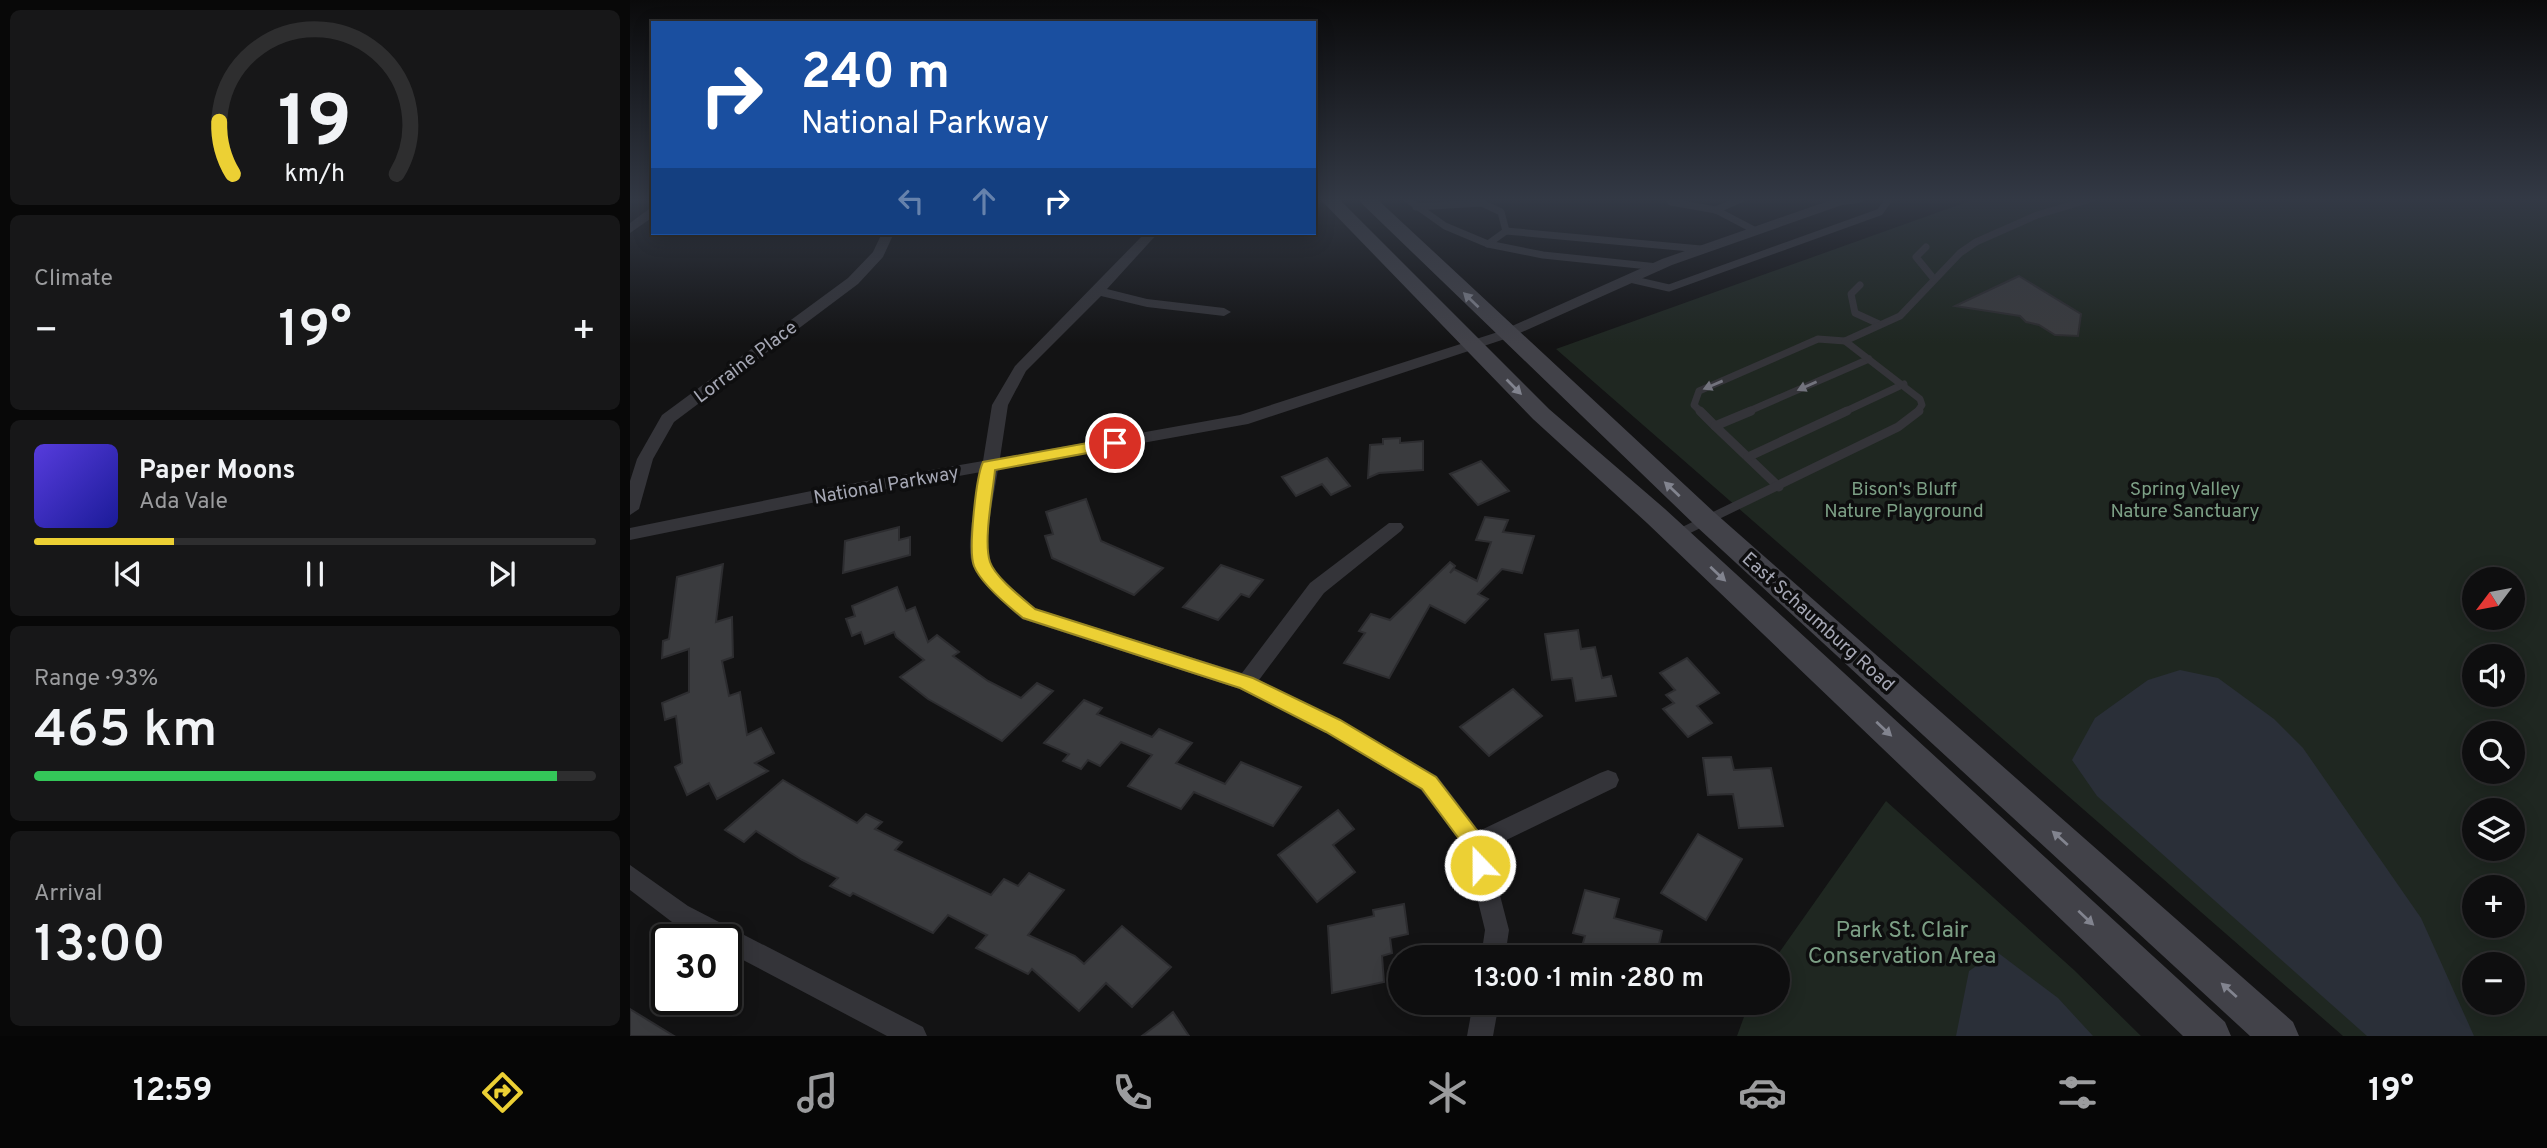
<!DOCTYPE html>
<meta charset="utf-8">
<style>
body{margin:0;font-family:Overpass,sans-serif;background:#171718;color:#f1f3f6;height:100vh;display:flex;flex-direction:column;font-size:26px;white-space:nowrap}
*{box-sizing:border-box;margin:0}
p{font-size:23px;color:#9b9c9e}
.icon{flex:none;width:38px;height:38px;fill:none;stroke:currentColor;stroke-width:2;stroke-linecap:round;stroke-linejoin:round}
.map{position:relative;flex:1;overflow:hidden}
.panel{display:flex;flex-direction:column;gap:10px;padding:10px;background:#080808;width:630px}
.panel>*{flex:none}
.hud{position:absolute;left:21px;top:21px;width:665px;height:214px;border-radius:0px;box-shadow:0 4px 18px #0003,0 0 0 2px #2e2e2f;background:#1a4fa0;color:#fff;overflow:hidden}
.needle{width:46px;rotate:238deg}
.fabs{position:absolute;left:1832px;top:567px;display:grid;gap:14px}
.fabs a{display:grid;place-items:center;width:63px;height:63px;border-radius:50%;background:#0e0e0f;box-shadow:0 4px 18px #0003,0 0 0 2px #2e2e2f;font-size:35px}
.speed{position:absolute;left:21px;top:924px;display:flex;gap:14px;font-size:35px;font-weight:700;text-align:center}
.speed>*{display:grid;place-content:center;width:91px;height:91px;border-radius:50%;background:#0e0e0f;box-shadow:0 4px 18px #0003,0 0 0 2px #2e2e2f;line-height:1}
.speed .limit{border:4px solid #111;border-radius:10px;background:#fff;color:#111}
.pin{position:absolute;display:grid;place-items:center;width:60px;height:60px;color:#fff;margin:-30px;border:4px solid #fff;border-radius:50%;box-shadow:0 2px 7px #0007}
.me{position:absolute;width:77px;margin:-38px;rotate:338deg;stroke-linejoin:round;filter:drop-shadow(0 0 5px #0008)}
.turn{display:flex;align-items:center;gap:24px;height:147px;padding:0 35px;font-size:32px}
.turn .icon{width:91px;height:91px;stroke-width:2.5}
.turn b{display:block;font-size:49px;line-height:60px}
.lanes{display:flex;align-items:center;height:66px;padding:0 35px;background:#0003;justify-content:center;gap:35px;direction:ltr}
.lanes .off{opacity:.35}
.big{font-size:52px;font-weight:600;line-height:1.1}
.panel .card{flex:1;display:flex;flex-direction:column;justify-content:center;gap:10px;min-width:0;padding:0 24px;border-radius:10px;background:#171718}
.panel .dial{align-items:center;gap:0}
.dial svg{height:182px;overflow:visible;fill:none;stroke:#2e2e2f;stroke-width:7;stroke-linecap:round;text-anchor:middle}
.dial text{fill:#f1f3f6;stroke:none}
.song{display:flex;align-items:center;gap:21px}
.cover{width:84px;height:84px;border-radius:10px;background:linear-gradient(135deg,hsl(250 70% 55%),hsl(240 70% 35%))}
.played{height:7px;border-radius:4px;background:linear-gradient(90deg,#ecd034 25%,#2e2e2f 25%)}
.keys{display:flex;justify-content:space-around;direction:ltr}
.heat{display:flex;justify-content:space-between;align-items:center;font-size:38px;direction:ltr}
.charge{height:10px;border-radius:5px;background:linear-gradient(90deg,#34c759 93%,#2e2e2f 0)}
.trip{position:absolute;left:758px;top:945px;width:402px;height:70px;border-radius:35px;background:#0e0e0f;box-shadow:0 4px 18px #0003,0 0 0 2px #2e2e2f;font-weight:600;line-height:70px;text-align:center}
.dock{display:flex;height:112px;justify-content:space-around;align-items:center;background:#060606;color:#9b9c9e}
.dock .icon{width:49px;height:49px}
.dock .on{color:#ecd034}
.dock b{font-size:32px;color:#f1f3f6}
main{display:flex;flex:1;min-height:0}
.map>svg:first-child{display:block}
.green{fill:#1f2721;fill-rule:evenodd}
.water{fill:#2a2f38}
.building{fill:#3a3b3e;stroke:#2d2d30;stroke-width:2}
.lines{fill:none;stroke-linecap:round;stroke-linejoin:round}
.service-far1{stroke:#343439;stroke-width:7}
.service{stroke:#343439;stroke-width:9}
.minor{fill:#343439;fill-rule:evenodd}
.secondary{fill:#424249;fill-rule:evenodd}
.oneway{fill:#82848f}
.oneway2{fill:#72737d}
.route{fill:#ecd034;stroke:#998722;stroke-width:2}
.labels{text-anchor:middle;stroke-width:7;stroke-linejoin:round;paint-order:stroke}
.street-label{font-size:19px;fill:#a5a7b4;stroke:#0e0e0f}
.park-label{font-size:19px;fill:#7c9f85;stroke:#0e0e0f}
.near-park-label{font-size:23px;fill:#7c9f85;stroke:#0e0e0f}
</style>
<main>
<section class="panel">
<div class="card dial"><svg viewBox="0 0 100 80">
<path d="M14 69A42 42 0 1 1 86 69"/>
<path d="M14 69A42 42 0 0 1 8 46" stroke="#ecd034"/>
<text x="50" y="56" font-size="32" font-weight="700">19</text>
<text x="50" y="72" font-size="11">km/h</text>
</svg></div>
<div class="card"><p>Climate</p>
<div class="heat"><a>−</a><b class="big">19°</b><a>+</a></div>
</div>
<div class="card">
<div class="song"><i class="cover"></i><div><b>Paper Moons</b><p>Ada Vale</p></div></div>
<div class="played"></div>
<div class="keys"><svg class="icon" aria-label="previous" viewBox="0 0 24 24"><path d="M18 5L8 12l10 7zM5 5v14"/></svg><svg class="icon" aria-label="pause" viewBox="0 0 24 24"><path d="M8 5v14M16 5v14"/></svg><svg class="icon" aria-label="next" viewBox="0 0 24 24"><path d="M6 5l10 7-10 7zM19 5v14"/></svg></div>
</div>
<div class="card"><p>Range · 93%</p><b class="big">465 km</b><div class="charge"></div></div>
<div class="card"><p>Arrival</p><b class="big">13:00</b></div>
</section>
<div class="map">
<svg width="1917" height="1036" viewBox="0 0 1917 1036">
<rect width="100%" height="100%" fill="#131314"/>
<g class="green">
<path d="M1345,199H1917V1036H1713L926,349ZM1844,579H1883V618H1844ZM1844,656H1883V695H1844ZM1844,733H1883V772H1844ZM1844,810H1883V849H1844ZM1844,887H1883V926H1844ZM1844,964H1883V1003H1844Z"/>
<polygon points="1256,801 1444,970 1511,1036 1107,1036 1119,1003 1148,1003 1146,957"/>
</g>
<g class="water">
<polygon points="1550,670 1588,678 1644,719 1673,748 1791,918 1844,1036 1737,1036 1467,796 1442,760 1465,718 1518,680"/>
<polygon points="1367,952 1428,998 1463,1036 1326,1036 1339,971"/>
</g>
<g class="building">
<polygon points="1389,276 1451,314 1448,336 1425,335 1409,325 1396,322 1390,316 1325,306"/>
<polygon points="770,438 770,443 793,441 793,470 749,473 738,478 740,445 753,444 753,439"/>
<polygon points="697,458 720,486 701,495 692,484 666,496 652,477"/>
<polygon points="851,461 879,491 848,505 820,474"/>
<polygon points="456,499 471,541 533,568 504,595 422,558 415,536 423,534 416,512"/>
<polygon points="855,517 878,520 873,532 904,536 892,573 872,569 848,594 858,599 835,623 800,605 759,678 714,663 735,633 729,631 741,614 760,620 820,562 825,566 820,573 824,569 847,581 861,542 846,540"/>
<polygon points="269,527 269,540 280,537 280,555 213,573 215,541"/>
<polygon points="93,564 86,622 102,617 103,657 92,661 99,696 110,692 117,735 131,728 144,753 125,763 138,771 87,799 79,783 57,795 45,767 52,763 46,716 35,720 32,703 59,692 59,649 32,658 33,641 39,639 47,577"/>
<polygon points="591,565 633,580 619,597 611,594 588,620 553,607"/>
<polygon points="267,587 276,611 285,607 298,642 307,635 329,652 323,656 358,681 391,698 407,683 423,691 372,741 298,699 270,677 294,660 266,637 264,632 235,644 231,632 222,636 216,619 225,616 222,606"/>
<polygon points="948,630 951,649 965,647 972,678 981,676 986,696 946,701 942,678 922,680 915,634"/>
<polygon points="1057,658 1089,693 1067,706 1082,723 1058,737 1033,709 1044,703 1036,695 1045,690 1030,673"/>
<polygon points="883,689 912,716 859,756 830,727"/>
<polygon points="454,700 472,708 467,714 522,737 529,729 562,743 546,763 595,784 611,762 671,787 643,826 564,792 551,809 498,786 522,755 491,742 470,766 458,760 451,769 433,761 439,754 414,743"/>
<polygon points="1101,757 1104,770 1141,768 1153,826 1109,828 1103,794 1078,795 1073,758"/>
<polygon points="153,780 227,823 236,814 252,822 245,829 272,842 265,850 361,895 374,879 388,886 399,873 434,890 398,935 445,956 454,964 492,926 541,967 502,1007 476,983 449,1011 402,969 398,974 346,948 357,935 318,915 303,933 223,893 220,896 200,886 208,878 172,860 126,831 114,842 95,830"/>
<polygon points="708,810 724,829 703,845 725,872 687,902 648,855"/>
<polygon points="1068,834 1112,859 1076,920 1031,893"/>
<polygon points="955,890 989,899 984,918 1032,931 1027,953 1008,948 1006,957 949,957 955,936 943,933"/>
<polygon points="774,904 778,934 760,938 762,953 752,956 754,982 702,993 698,926 744,916 743,910"/>
<polygon points="0,1009 44,1036 0,1036"/>
<polygon points="543,1012 559,1036 512,1036 532,1021"/>
</g>
<g class="lines">
<g class="service-far1">
<polyline points="777,199 815,226 858,244 876,231 1071,249"/>
<polyline points="1041,202 1086,210 1126,231"/>
<polyline points="786,207 852,203 871,212 876,231"/>
<polyline points="1086,210 1111,199"/>
<polyline points="858,244 913,255 1028,267"/>
<polyline points="1296,247 1286,257 1304,279"/>
<polyline points="1000,279 1039,288 1250,212 1259,199"/>
<polyline points="1230,285 1221,294 1225,313 1249,324"/>
<polyline points="1071,412 1064,405 1069,391 1188,339 1215,341"/>
<polyline points="1117,412 1239,359"/>
<polyline points="1214,412 1274,384"/>
<polyline points="1287,412 1292,405 1290,399 1215,341 1270,316 1330,253 1346,242 1407,215 1461,199"/>
</g>
<g class="service">
<polyline points="1070,411 1085,426"/>
<polyline points="1121,411 1085,426 1149,487"/>
<polyline points="1118,457 1217,411"/>
<polyline points="1048,534 1268,427 1289,411"/>
</g>
<g class="minor">
<path d="M1204,199H1236L1230,203L1212,205L1042,265L881,337L618,424L368,469C365,491 353,541 360,562C365,576 394,598 406,609L612,673L680,583L759,523H771L774,527L771,531L694,593L629,680L710,720L807,776L849,831L970,773L978,770L986,773L989,780L986,787L858,849L879,930L875,957H851L855,930L835,848L791,790L696,732L610,689L392,619C377,606 351,584 343,566C334,547 347,494 351,472L196,500L0,540V528L196,488L353,461L362,405L385,366L515,233H528L477,289L517,299L594,308L601,312L594,316L517,307L471,296L396,371L378,405L370,458L610,415L871,331L1032,259Z"/>
<polygon points="23,206 23,217 0,233 0,223"/>
<polygon points="252,233 264,233 253,257 228,284 44,422 23,459 9,509 0,515 0,481 7,459 32,415 218,278 243,252"/>
<polygon points="0,865 58,906 293,1027 297,1036 257,1036 96,951 96,940 75,940 42,922 0,890"/>
<polygon points="843,1003 869,1003 863,1036 837,1036"/>
</g>
<g class="secondary">
<polygon points="690,199 709,199 919,409 1035,509 1595,1022 1601,1036 1553,1036 1017,523 903,419"/>
<polygon points="727,199 747,199 1085,513 1663,1022 1669,1036 1620,1036 1067,527"/>
</g>
</g>
<defs><path id="oneway-solid" d="M-6-.8H1V-3.2L6.5 0L1 3.2V.8H-6Z" transform="scale(1.75)"/></defs>
<g class="oneway">
<use href="#oneway-solid" transform="translate(841 300) rotate(-136)"/>
<use href="#oneway-solid" transform="translate(884 387) rotate(45)"/>
<use href="#oneway-solid" transform="translate(1042 489) rotate(-137)"/>
<use href="#oneway-solid" transform="translate(1088 574) rotate(43)"/>
<use href="#oneway-solid" transform="translate(1254 729) rotate(43)"/>
<use href="#oneway-solid" transform="translate(1430 838) rotate(-138)"/>
<use href="#oneway-solid" transform="translate(1456 918) rotate(43)"/>
<use href="#oneway-solid" transform="translate(1599 990) rotate(-138)"/>
</g>
<g class="oneway2">
<use href="#oneway-solid" transform="translate(1083 385) rotate(157)"/>
<use href="#oneway-solid" transform="translate(1177 386) rotate(156)"/>
</g>
<linearGradient id="sky" x2="0" y2="1"><stop stop-color="#0a0a0b"/><stop offset="0.58" stop-color="#333945"/><stop offset="1" stop-color="#333945" stop-opacity="0"/></linearGradient>
<rect width="1917" height="344" fill="url(#sky)"/>
<path class="route" d="M485,438L490,440L492,443L490,447L365,470C363,492 353,541 360,562C365,577 392,598 405,609L623,678L710,720L806,777L852,837L861,865L858,872L850,875L843,872L835,847L792,789L696,732L610,688L393,618C378,606 351,584 344,566C338,551 346,477 353,462Z"/>
<g class="labels">
<g class="street-label">
<text transform="translate(115 361) rotate(-37)" y="7">Lorraine Place</text>
<text transform="translate(256 484) rotate(-10)" y="7">National Parkway</text>
<text transform="translate(1189 621) rotate(42)" y="7">East Schaumburg Road</text>
</g>
<g class="park-label">
<text x="1274" y="495">Bison's Bluff<tspan x="1274" dy="22">Nature Playground</tspan></text>
<text x="1555" y="495">Spring Valley<tspan x="1555" dy="22">Nature Sanctuary</tspan></text>
</g>
<g class="near-park-label">
<text x="1272" y="937">Park St. Clair<tspan x="1272" dy="26">Conservation Area</tspan></text>
</g>
</g>
</svg>
<div class="fabs">
<a><svg class="needle" viewBox="-14 -14 28 28"><path d="M0-13l5 13h-10z" fill="#e53935"/><path d="M0 13l5-13h-10z" fill="#9b9c9e"/></svg></a>
<a><svg class="icon" aria-label="sound" viewBox="0 0 24 24"><path d="M4 9h4l5-4v14l-5-4H4zM17 9q2 3 0 6"/></svg></a>
<a><svg class="icon" aria-label="search" viewBox="0 0 24 24"><circle cx="10" cy="10" r="6"/><path d="M15 15l6 6"/></svg></a>
<a><svg class="icon" aria-label="layers" viewBox="0 0 24 24"><path d="M12 4l9 5-9 5-9-5zM3 14l9 5 9-5"/></svg></a>
<a>+</a>
<a>−</a>
</div>
<div class="speed"><div class="limit">30</div></div>
<div class="pin" style="left:485px;top:443px;background:#d93025"><svg class="icon" aria-label="arrive" viewBox="0 0 24 24"><path d="M6 21V4h12l-3 4 3 4H6"/></svg></div>
<svg class="me" style="left:850px;top:865px" viewBox="-20 -20 40 40"><circle r="17" fill="#ecd034" stroke="#fff" stroke-width="3"/><path d="M0-11L8 9 0 5-8 9z" fill="#fff"/></svg>
<div class="trip">13:00 · 1 min · 280 m</div>
<div class="hud">
<div class="turn"><svg class="icon" aria-label="right" viewBox="0 0 24 24"><path d="M7 20v-9h11M14 6l5 5-5 5"/></svg><div><b>240 m</b>National Parkway</div></div>
<div class="lanes"><svg class="icon off" aria-label="left" viewBox="0 0 24 24"><path d="M17 20v-9H6M10 6l-5 5 5 5"/></svg><svg class="icon off" aria-label="ahead" viewBox="0 0 24 24"><path d="M12 20V5M6 11l6-6 6 6"/></svg><svg class="icon" aria-label="right" viewBox="0 0 24 24"><path d="M7 20v-9h11M14 6l5 5-5 5"/></svg></div>
</div>
</div>
</main>
<nav class="dock">
<b>12:59</b>
<svg class="icon on" aria-label="directions" viewBox="0 0 24 24"><path d="M12 3l9 9-9 9-9-9zM9 14v-3h6M13 9l2 2-2 2"/></svg>
<svg class="icon" aria-label="music" viewBox="0 0 24 24"><path d="M9 18V5l10-2v13"/><circle cx="6" cy="18" r="3"/><circle cx="16" cy="16" r="3"/></svg>
<svg class="icon" aria-label="phone" viewBox="0 0 24 24"><path d="M5 4h4l2 5-3 2q2 4 5 5l2-3 5 2v4C11 20 4 13 5 4z"/></svg>
<svg class="icon" aria-label="climate" viewBox="0 0 24 24"><path d="M12 3v18M4 7l16 10M4 17L20 7"/></svg>
<svg class="icon" aria-label="car" viewBox="0 0 24 24"><path d="M5 17H2v-5l4-1 3-4h7l3 4 3 1v5h-3M9 17h6M6 11h13"/><circle cx="7" cy="17" r="2"/><circle cx="17" cy="17" r="2"/></svg>
<svg class="icon" aria-label="filters" viewBox="0 0 24 24"><path d="M4 7h16M4 17h16"/><circle cx="9" cy="7" r="2"/><circle cx="15" cy="17" r="2"/></svg>
<b>19°</b>
</nav>
